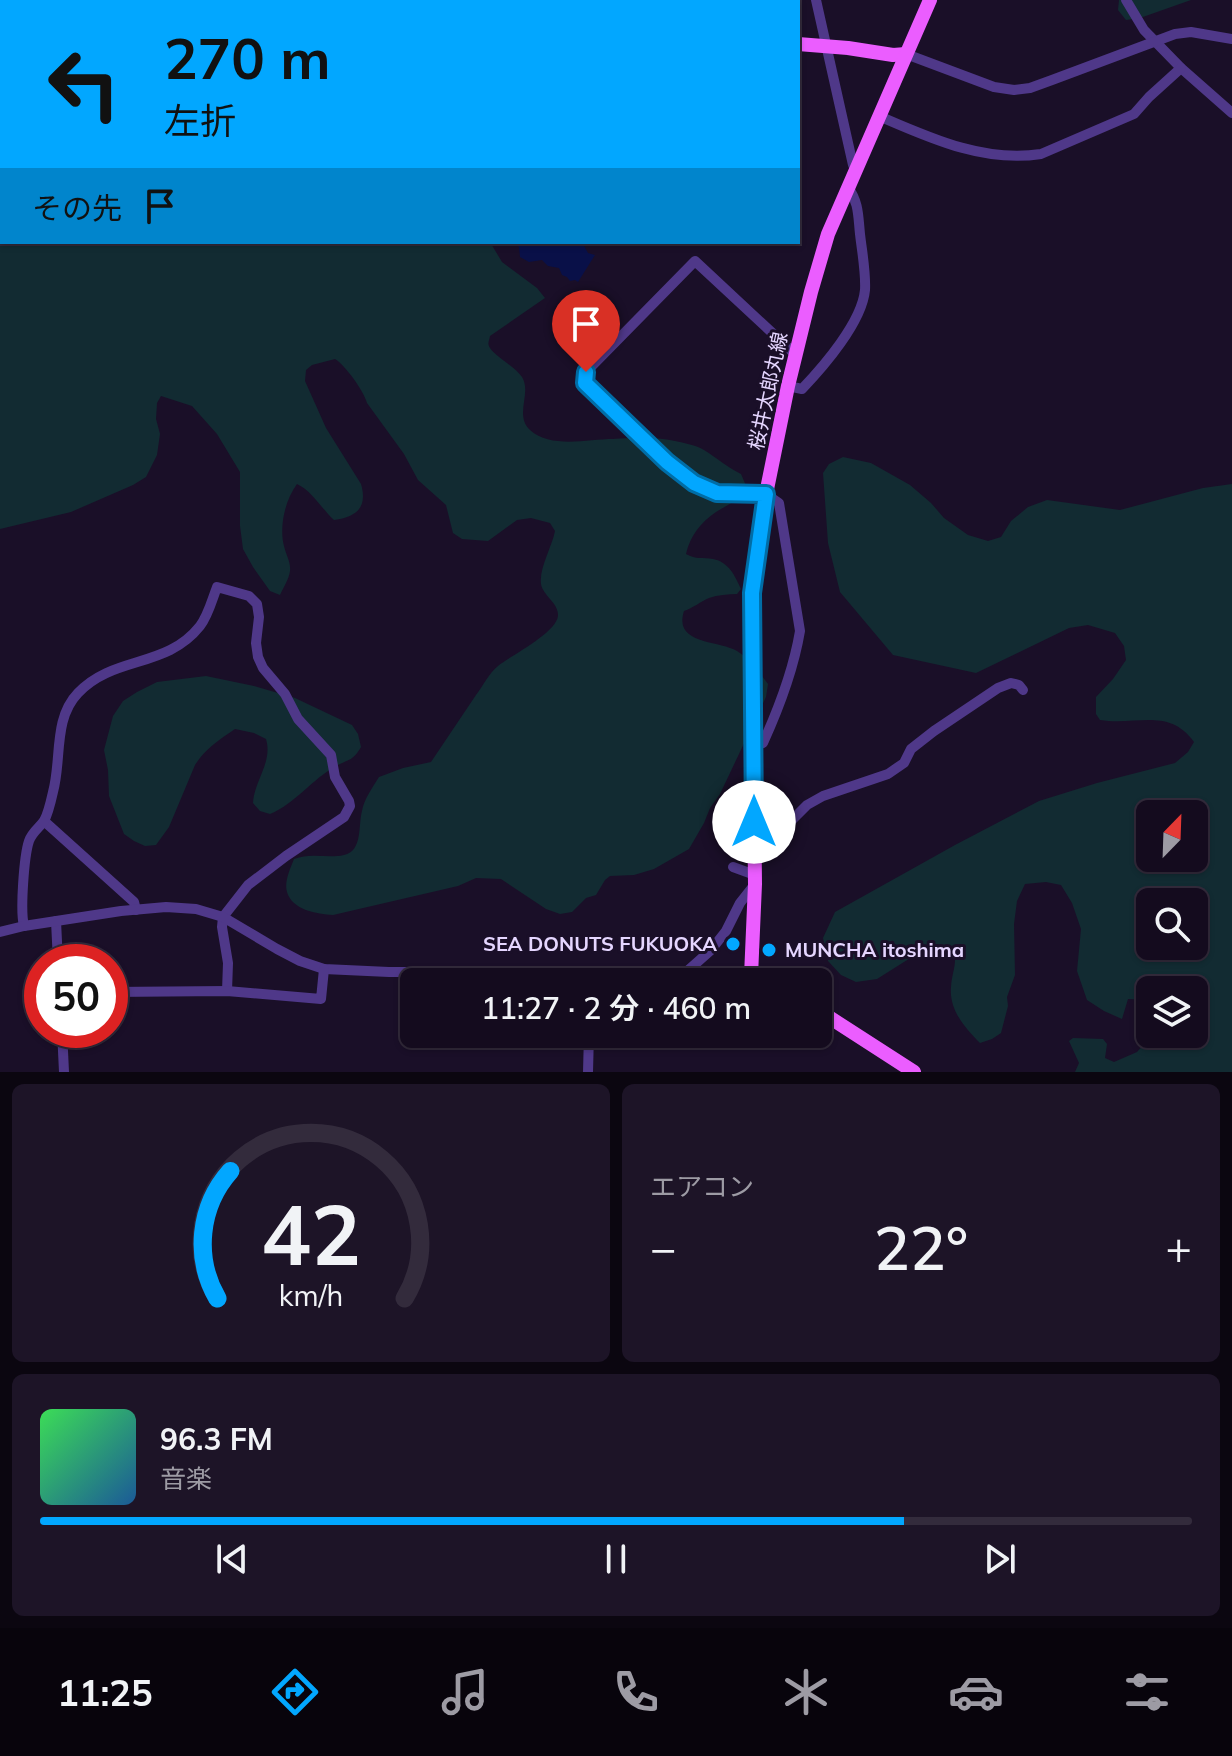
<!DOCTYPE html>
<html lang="ja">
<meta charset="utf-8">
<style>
body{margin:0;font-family:Mulish,"Noto Sans JP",sans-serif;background:#1d1427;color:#f1f3f6;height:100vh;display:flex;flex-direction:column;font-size:30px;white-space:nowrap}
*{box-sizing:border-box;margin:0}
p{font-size:26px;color:#9d9ba4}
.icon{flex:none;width:44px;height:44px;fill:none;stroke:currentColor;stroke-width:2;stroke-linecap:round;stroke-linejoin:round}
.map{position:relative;height:1072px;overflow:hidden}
.side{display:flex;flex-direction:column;gap:12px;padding:12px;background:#0b0610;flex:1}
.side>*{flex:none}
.banner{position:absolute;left:0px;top:0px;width:800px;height:244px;box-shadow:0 2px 6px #0004,0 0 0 2px #332b3c;background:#02a7ff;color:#111;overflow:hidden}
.needle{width:52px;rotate:23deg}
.fabs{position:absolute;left:1136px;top:800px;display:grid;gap:16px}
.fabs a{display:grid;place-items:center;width:72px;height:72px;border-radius:12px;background:#140b1e;box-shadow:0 2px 6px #0004,0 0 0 2px #332b3c;font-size:40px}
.speed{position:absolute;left:24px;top:944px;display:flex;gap:16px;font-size:40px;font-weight:700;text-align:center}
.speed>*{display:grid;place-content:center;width:104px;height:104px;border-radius:50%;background:#140b1e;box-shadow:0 2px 6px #0004,0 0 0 2px #332b3c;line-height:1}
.speed .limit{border:12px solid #d22;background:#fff;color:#111}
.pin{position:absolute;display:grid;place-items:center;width:68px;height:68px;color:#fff;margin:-82px -34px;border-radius:50% 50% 50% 0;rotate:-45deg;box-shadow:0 0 8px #0007}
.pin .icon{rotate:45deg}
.me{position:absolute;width:88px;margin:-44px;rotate:0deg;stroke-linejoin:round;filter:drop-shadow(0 0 6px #0008)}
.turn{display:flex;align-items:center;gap:28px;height:168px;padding:0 32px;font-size:36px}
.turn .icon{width:104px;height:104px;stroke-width:2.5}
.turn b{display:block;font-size:56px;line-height:68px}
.then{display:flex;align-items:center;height:76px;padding:0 32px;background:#0003;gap:16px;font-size:30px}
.big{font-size:60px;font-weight:600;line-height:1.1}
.side .widget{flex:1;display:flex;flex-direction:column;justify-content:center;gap:12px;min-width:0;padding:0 28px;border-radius:12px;background:#1d1427}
.side .dial{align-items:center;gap:0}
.dial svg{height:208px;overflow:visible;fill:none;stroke:#332b3c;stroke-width:7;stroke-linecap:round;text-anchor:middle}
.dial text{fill:#f1f3f6;stroke:none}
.song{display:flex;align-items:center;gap:24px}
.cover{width:96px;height:96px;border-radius:12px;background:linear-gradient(135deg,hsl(130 70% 55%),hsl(210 70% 35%))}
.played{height:8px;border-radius:4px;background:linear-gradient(90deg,#02a7ff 75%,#332b3c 75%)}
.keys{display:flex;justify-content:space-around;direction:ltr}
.heat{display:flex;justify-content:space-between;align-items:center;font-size:44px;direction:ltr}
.side .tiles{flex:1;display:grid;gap:12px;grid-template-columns:1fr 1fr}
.widget:last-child{grid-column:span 2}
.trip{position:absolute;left:400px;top:968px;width:432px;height:80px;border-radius:12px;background:#140b1e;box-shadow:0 2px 6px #0004,0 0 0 2px #332b3c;font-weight:600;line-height:80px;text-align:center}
.dock{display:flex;height:128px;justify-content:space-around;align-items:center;background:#08040c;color:#9d9ba4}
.dock .icon{width:56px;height:56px}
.dock .selected{color:#02a7ff}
.dock b{font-size:36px;color:#f1f3f6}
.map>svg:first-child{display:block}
.green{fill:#122b32;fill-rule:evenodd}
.water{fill:#091048}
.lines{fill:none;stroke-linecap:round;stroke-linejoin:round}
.minor{stroke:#4f3889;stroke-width:10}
.major{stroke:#eb5dff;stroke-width:14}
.route-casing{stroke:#016da6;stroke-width:20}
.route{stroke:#02a7ff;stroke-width:14}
.poi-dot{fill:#02a7ff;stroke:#1a0f28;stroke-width:3}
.labels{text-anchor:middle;stroke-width:6;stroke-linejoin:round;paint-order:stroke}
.street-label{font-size:20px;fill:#e5d6ff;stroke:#1a0f28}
.poi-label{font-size:20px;font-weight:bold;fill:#e5d6ff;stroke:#1a0f28;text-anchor:end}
</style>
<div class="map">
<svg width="1232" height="1072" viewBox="0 0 1232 1072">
<rect width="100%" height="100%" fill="#1a0f28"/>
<g class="green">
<path d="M0,0H14L15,2H2V242H490L502,262L537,288L545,298L490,336C489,342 487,343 490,348C495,356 515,367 522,377C532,393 514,415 530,430C551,449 588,439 613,439C633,438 656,437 675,441C684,443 696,445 704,450C717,458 727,467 741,474L747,488C740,501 728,504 716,512C701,522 690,536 686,554C696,560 703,557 713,559C729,562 735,576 741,589L737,594C728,594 718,595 709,598C700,602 693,608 684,611C673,645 719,640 737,651C750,659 759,672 768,684L766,697L720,794L710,808L704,823L689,849L654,869L634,875L610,876L605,880L596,895L586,898L572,912L560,914L546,909L501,879L476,878L458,886L333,915C317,914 292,910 287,892C284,882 290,869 294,859C312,852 327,859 344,855C363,851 358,825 362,811C364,799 373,787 379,777L403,768L431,762C446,740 461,717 476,695C483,686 489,673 498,666C512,655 556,633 558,616C559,603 543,596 541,584C539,568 552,547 555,531L550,523L531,518L517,520L488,541L462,539L453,533L446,505L418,480L404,454L367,403C364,391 345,365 335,359L312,365L306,370L305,381L326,428L361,484C368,508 356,517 334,520C321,508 312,491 297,484C285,500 279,527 284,546C286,555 291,562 290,571C289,579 283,588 280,595L270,591L253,567L243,549L240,526V472L217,434L192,406L161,396L157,403L156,419L160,434L157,455L146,477L133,485L71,512L0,529Z"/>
<polygon points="1119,0 1191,0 1140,18 1126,20 1118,10"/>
<path d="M843,457L871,463L910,485L931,503L944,518L968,535L988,541L1001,537L1011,521L1028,507L1047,500L1120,510L1203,488L1232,484V1072H1075L1079,1063L1069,1041L1073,1038L1103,1039L1107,1044L1105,1058L1114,1062L1137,1052L1153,1034H1194V990H1150V1000L1128,999L1122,1019L1104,1011L1087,1000L1077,971L1081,929L1072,903L1061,885L1046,882L1025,884L1017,901L1014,924L1015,975L1007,997L1008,1006L1001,1033L992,1039L980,1043C965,1028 949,1010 951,987C952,971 958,964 953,948L940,946L923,950L877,979L856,982L841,975L828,961L823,938L835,912L955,845L1039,801L1097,783L1175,763L1188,752L1194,742C1169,707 1136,726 1100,720L1096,714V697L1113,679L1126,660L1124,646L1115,633L1088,625L1069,628L976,673L893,655L840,592L828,543L823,473L829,464ZM1150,814H1194V858H1150ZM1150,902H1194V946H1150Z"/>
<path d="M206,676L254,686L295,698L352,725L358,734L361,747C353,761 349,759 336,766C312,779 295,804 270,814L260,811L253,803C254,781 273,762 266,739L254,733L235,729C219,740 205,749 195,765L169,827L156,845L145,846L134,841L124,834L109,796L108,770L104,750L113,716L123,701L137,692L157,682Z"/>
</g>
<polygon class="water" points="514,242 582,242 588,253 595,255 578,282 575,280 570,281 567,277 562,275 559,268 548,266 542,260 529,262 520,257 519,247"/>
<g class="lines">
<g class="minor">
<polyline points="816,0 853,165 856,167"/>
<polyline points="1126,0 1144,30 1181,68 1232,113"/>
<polyline points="906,54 994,87 1014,90 1030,88 1052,80 1175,34 1191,32 1232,39"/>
<path d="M879,116C930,138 984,163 1041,154L1134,114L1149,97L1181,68"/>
<path d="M788,386L802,389C824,366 862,322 865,290C866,272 862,252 860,234C858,215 859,203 848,187"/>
<path d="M754,745L763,743C778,710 794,667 800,631L779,503L766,494L717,493L694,483L667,462L585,383L586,372L695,261L796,355"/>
<polyline points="44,821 134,902 136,910"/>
<polyline points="754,822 785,827 807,805 823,796 888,774 904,763 911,749 934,731 998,688 1011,683 1019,685 1023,690"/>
<polyline points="733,867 755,875"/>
<polyline points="56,921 58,962"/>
<path d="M24,926C20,911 24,856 29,841C32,832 39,828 44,821C48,814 51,801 53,792C62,759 53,719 78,693C114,655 166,669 200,626C208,616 212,600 217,587L249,596L257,604L259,617L256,643L258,657L263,668L285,694L298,719L331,755L335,777L349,801L350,806L344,817L286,856L248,885L223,917L222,927L228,963L227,991"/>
<polyline points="0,932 24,926 121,911 166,907 196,909 223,917 277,949 300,961 324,969 389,972 560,972 751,976"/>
<polyline points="684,974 711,950 726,931 740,903 755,884"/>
<polyline points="110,992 227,991 321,999 324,969"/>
<polyline points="62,1030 64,1072"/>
<polyline points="588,1072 589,1034"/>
</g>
<g class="major">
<polyline points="322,0 323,2"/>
<polyline points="14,2 16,0"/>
<polyline points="0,8 2,8"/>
<polyline points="798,44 848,48 893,55 906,54"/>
<polyline points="769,982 751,976 755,884 752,593 766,494 788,386 811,292 828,234 930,0"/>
<polyline points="818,1010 914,1072"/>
</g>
</g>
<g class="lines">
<g class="route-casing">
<polyline id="route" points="586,372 585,383 667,462 694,483 717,493 766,494 752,593 754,822"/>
</g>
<use href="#route" class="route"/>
</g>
<g class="poi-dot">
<circle cx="733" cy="944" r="8"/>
<circle cx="769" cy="950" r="8"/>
</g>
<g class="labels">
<g class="street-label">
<text transform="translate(768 391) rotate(-78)" y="7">桜井太郎丸線</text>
</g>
<g class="poi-label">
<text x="717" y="951">SEA DONUTS FUKUOKA</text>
<text x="785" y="957" text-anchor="start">MUNCHA itoshima</text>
</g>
</g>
</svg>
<div class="fabs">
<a><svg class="needle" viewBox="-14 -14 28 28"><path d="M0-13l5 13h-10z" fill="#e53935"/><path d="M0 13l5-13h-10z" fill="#9d9ba4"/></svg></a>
<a><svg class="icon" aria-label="search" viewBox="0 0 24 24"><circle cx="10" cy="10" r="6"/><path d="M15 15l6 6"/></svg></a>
<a><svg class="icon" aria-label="layers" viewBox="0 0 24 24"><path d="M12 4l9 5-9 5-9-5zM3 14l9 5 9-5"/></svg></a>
</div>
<div class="speed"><div class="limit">50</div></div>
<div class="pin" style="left:586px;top:372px;background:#d93025"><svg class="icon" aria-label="arrive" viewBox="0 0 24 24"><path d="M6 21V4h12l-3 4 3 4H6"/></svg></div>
<svg class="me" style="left:754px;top:822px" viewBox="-20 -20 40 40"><circle r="19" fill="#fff"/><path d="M0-13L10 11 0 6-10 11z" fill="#02a7ff"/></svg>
<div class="trip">11:27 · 2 分 · 460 m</div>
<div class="banner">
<div class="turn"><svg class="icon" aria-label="left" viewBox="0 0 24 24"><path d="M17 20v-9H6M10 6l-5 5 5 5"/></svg><div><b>270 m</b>左折</div></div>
<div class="then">その先<svg class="icon" aria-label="arrive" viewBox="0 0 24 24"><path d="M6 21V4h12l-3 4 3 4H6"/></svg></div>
</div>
</div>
<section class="side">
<div class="tiles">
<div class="widget dial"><svg viewBox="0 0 100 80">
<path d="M14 69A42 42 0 1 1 86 69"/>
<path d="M14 69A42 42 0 0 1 19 20" stroke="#02a7ff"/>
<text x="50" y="56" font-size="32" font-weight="700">42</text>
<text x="50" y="72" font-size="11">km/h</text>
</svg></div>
<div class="widget"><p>エアコン</p>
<div class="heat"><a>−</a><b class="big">22°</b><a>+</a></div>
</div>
<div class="widget">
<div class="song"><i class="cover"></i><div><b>96.3 FM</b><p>音楽</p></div></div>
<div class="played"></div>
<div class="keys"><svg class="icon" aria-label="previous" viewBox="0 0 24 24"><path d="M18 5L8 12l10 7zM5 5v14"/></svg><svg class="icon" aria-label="pause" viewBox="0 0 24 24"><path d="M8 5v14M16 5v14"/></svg><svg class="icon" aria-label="next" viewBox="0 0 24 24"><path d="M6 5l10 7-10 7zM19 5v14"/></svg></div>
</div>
</div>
</section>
<nav class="dock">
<b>11:25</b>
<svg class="icon selected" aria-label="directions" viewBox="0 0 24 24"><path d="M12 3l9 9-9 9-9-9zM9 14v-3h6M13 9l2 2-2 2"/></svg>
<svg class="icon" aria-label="music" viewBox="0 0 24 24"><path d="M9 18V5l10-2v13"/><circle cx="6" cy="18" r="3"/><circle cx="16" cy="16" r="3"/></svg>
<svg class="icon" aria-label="phone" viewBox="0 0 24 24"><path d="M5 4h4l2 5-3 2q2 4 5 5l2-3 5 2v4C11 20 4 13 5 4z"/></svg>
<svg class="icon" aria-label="climate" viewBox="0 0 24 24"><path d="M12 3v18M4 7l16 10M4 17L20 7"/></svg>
<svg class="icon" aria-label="car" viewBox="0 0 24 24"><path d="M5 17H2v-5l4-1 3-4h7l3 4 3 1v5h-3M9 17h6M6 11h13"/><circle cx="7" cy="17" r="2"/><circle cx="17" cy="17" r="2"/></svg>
<svg class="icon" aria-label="filters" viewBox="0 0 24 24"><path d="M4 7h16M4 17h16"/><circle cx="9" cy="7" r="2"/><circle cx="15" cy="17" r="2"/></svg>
</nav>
